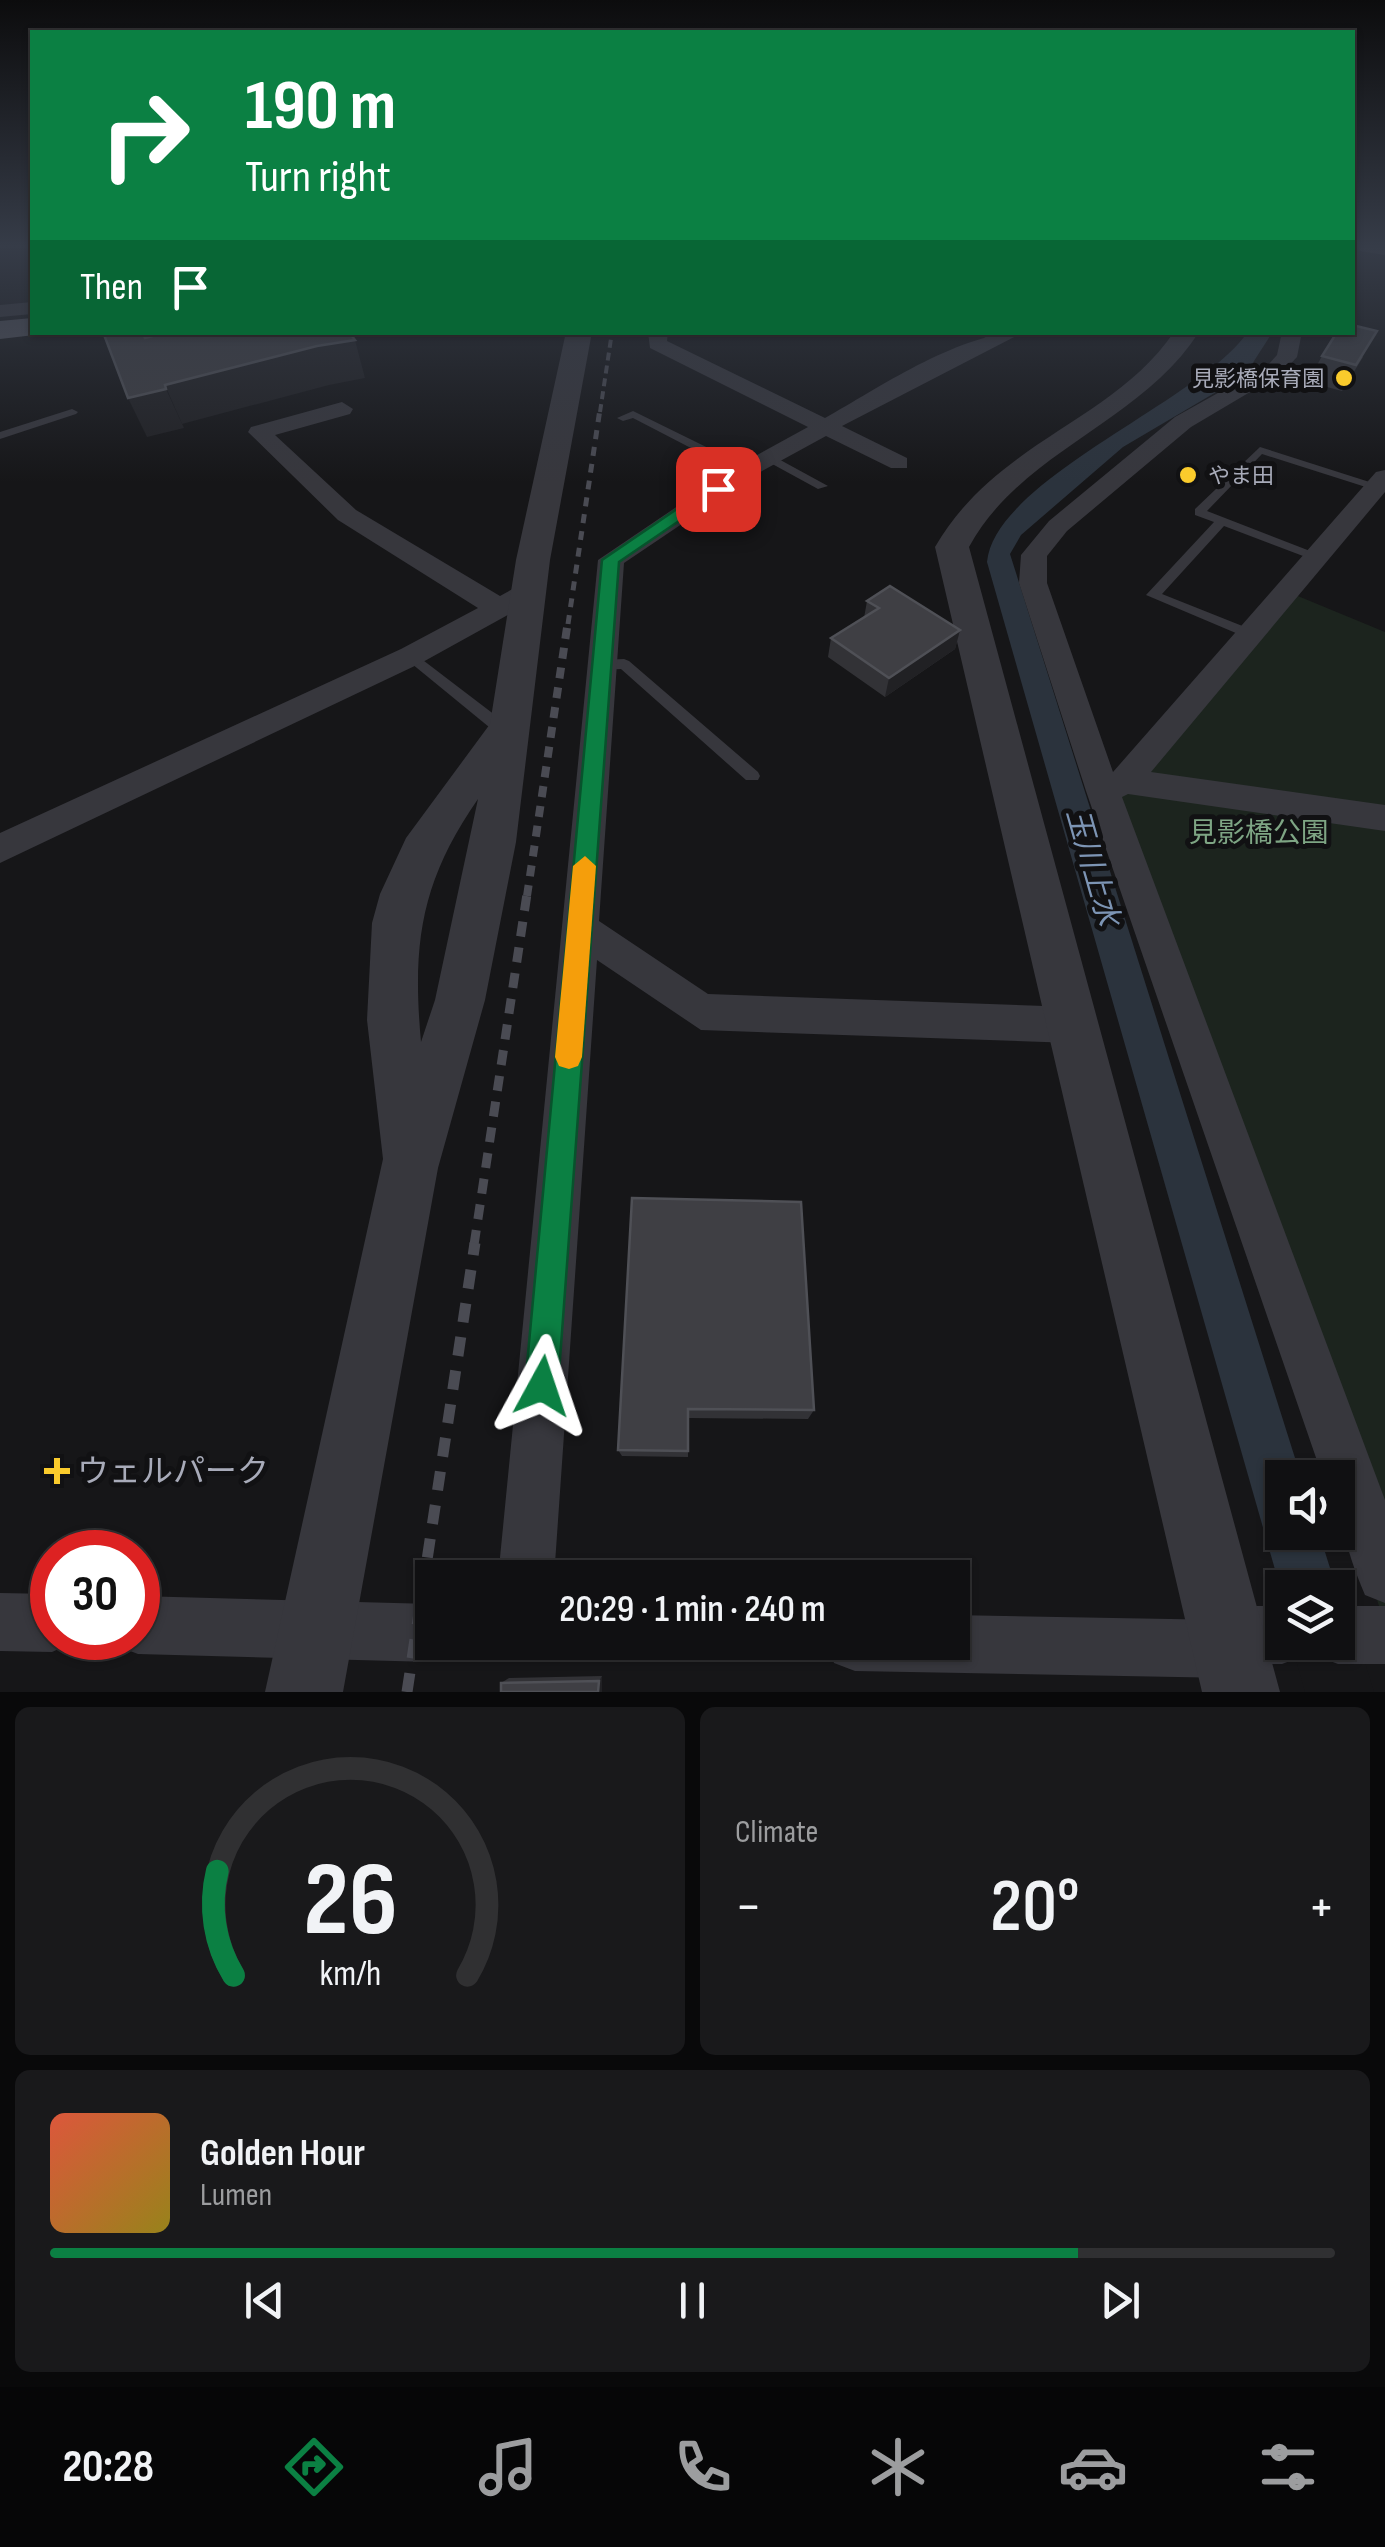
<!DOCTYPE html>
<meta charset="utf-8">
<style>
body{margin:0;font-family:"Sofia Sans Condensed","Noto Sans JP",sans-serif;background:#19191b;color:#f1f3f6;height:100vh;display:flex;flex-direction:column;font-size:38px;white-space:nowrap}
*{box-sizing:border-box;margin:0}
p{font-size:32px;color:#9c9d9f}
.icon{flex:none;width:55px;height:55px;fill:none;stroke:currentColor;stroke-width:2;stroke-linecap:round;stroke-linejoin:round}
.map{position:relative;height:1692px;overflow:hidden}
.details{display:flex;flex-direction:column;gap:15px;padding:15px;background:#09090a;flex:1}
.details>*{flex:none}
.hud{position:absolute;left:30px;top:30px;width:1325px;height:305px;border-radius:0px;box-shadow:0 2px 8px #0004,0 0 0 2px #303032;background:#0b8043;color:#fff;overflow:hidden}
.tools{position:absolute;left:1265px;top:1460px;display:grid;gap:20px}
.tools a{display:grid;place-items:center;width:90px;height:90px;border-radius:0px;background:#101012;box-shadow:0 2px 8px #0004,0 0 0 2px #303032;font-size:50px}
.speed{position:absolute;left:30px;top:1530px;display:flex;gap:20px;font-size:50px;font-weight:700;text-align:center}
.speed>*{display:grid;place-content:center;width:130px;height:130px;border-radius:50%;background:#101012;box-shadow:0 2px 8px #0004,0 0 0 2px #303032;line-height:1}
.speed .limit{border:15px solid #d22;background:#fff;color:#111}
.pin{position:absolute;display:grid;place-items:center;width:85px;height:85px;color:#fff;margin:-42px;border-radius:20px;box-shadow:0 5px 15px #0006}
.me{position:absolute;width:110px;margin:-55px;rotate:5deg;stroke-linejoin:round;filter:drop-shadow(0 0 8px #0008)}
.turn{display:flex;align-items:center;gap:35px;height:210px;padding:0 50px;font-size:45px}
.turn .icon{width:130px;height:130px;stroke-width:2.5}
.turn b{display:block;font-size:70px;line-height:85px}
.then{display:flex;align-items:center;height:95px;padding:0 50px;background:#0003;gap:20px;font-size:38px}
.big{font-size:75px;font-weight:600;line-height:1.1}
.details .card{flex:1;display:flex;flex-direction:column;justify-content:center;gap:15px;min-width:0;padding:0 35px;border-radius:15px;background:#19191b}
.details .dial{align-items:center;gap:0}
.dial svg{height:260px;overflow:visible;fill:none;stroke:#303032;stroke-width:7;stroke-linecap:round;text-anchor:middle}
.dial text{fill:#f1f3f6;stroke:none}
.song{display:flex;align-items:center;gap:30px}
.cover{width:120px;height:120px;border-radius:15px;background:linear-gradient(135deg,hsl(10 70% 55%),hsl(50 70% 35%))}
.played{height:10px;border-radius:5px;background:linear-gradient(90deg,#0b8043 80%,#303032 80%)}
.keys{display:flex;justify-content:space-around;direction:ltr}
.heat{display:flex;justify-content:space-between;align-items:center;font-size:55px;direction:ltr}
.details .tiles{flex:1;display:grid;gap:15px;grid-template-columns:1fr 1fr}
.card:last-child{grid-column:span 2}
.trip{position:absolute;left:415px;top:1560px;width:555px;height:100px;border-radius:0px;background:#101012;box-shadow:0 2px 8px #0004,0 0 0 2px #303032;font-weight:600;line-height:100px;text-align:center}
.dock{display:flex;height:160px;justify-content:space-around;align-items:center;background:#060607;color:#9c9d9f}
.dock .icon{width:70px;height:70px}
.dock .active{color:#0b8043}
.dock b{font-size:45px;color:#f1f3f6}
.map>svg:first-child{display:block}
.green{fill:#1c241e}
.water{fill:#2b333d}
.pier{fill:#161618}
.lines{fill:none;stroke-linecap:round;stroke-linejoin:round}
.service{fill:#37373d;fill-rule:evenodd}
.minor{fill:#37373d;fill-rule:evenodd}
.tertiary{fill:#37373d;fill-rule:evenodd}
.primary{fill:#53545d;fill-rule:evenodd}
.rail-far4{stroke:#4a4b53;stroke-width:4;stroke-dasharray:8 5;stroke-linecap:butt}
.rail-far3{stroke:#4a4b53;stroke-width:5;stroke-dasharray:9 8;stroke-linecap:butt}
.rail-far2{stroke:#4a4b53;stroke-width:8;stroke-dasharray:11 9;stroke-linecap:butt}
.rail-far1{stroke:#4a4b53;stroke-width:9;stroke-dasharray:15 11;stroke-linecap:butt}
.rail{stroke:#4a4b53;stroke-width:11;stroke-dasharray:19 15;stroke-linecap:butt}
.wall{fill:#323236}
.shaded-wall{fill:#212124}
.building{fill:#3f3f44;stroke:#4f5056;stroke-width:2.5}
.route{fill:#0b8043;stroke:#07532c;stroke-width:2.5}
.slow{fill:#f59e0b}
.poi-dot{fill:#facb2c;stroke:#111113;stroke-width:4}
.labels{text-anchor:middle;stroke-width:10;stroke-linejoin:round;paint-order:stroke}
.far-poi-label{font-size:22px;fill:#a8abb9;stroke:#111113;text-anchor:end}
.park-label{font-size:28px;fill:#7ea584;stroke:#111113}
.water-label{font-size:30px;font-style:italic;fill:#7d95b5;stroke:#111113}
.near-poi-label{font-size:32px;fill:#a8abb9;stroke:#111113;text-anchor:start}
</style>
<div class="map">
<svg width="1385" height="1692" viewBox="0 0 1385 1692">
<rect width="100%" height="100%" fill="#161618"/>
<polygon class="green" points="1293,594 1385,632 1385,1606 1379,1606 1116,796"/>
<path class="water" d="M1247,333H1272L1245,375L1123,447L1021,535L1010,554L1301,1477L1282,1478V1532L1319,1533L1336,1587L1282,1588V1594L987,562C995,479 1200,401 1247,333Z"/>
<polygon class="pier" points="1338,1591 1343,1591 1374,1692 1305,1692 1291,1642 1338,1642"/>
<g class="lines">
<g class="service">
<polygon points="974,332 989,332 1003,340 994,342"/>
<polygon points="72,409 78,412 76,414 0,439 0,432"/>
<polygon points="633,411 749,468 751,471 741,474 633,418 623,421 617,418"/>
<polygon points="1260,447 1382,486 1372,489 1262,454 1207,511 1323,556 1321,559 1311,559 1224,526 1162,594 1255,631 1257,634 1250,639 1146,595 1214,522 1195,515 1195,509"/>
<polygon points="765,456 773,456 828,486 818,489 765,460"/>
<polygon points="411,651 512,728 514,732 512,736 500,736 406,659 404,656"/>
<polygon points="624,659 629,661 758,772 760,776 758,780 746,780 621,669 602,670 595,665 602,660"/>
</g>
<g class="minor">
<polygon points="32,302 32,314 0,317 0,305"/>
<path d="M648,332H668L667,341L825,418C880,387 960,332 1024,332L842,426L907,458V468H891L826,436L753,476L624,563L599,921L708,994L1073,1007L1087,1012L1093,1025L1087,1038L1073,1043L701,1030L597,960L554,1578H498L598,560L737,466L808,427L650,348Z"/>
<path d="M1282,332H1302L1297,357L1282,373L1191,427L1067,531L1047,556V583L1113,772L1376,472L1385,470V492L1151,772L1385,805V831L1128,794L1122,797L1385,1500V1603L1365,1595C1348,1555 1338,1521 1338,1478H1323L1086,791L1019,583L1021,555L1049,521L1175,417L1268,365L1277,355Z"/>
<polygon points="342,402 353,409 350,414 275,435 356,510 500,596 520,585 540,585 544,591 540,597 421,663 0,863 0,833 401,649 478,608 338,520 248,432 251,427"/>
<polygon points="0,1593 52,1594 52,1638 75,1638 72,1643 52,1652 0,1651"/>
<polygon points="138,1596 432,1604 432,1642 457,1642 453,1654 432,1662 138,1654 117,1646 114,1638 138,1638"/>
<polygon points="1256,1606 1282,1606 1282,1642 1308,1642 1303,1656 1282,1664 1262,1664 1231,1678 855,1671 834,1663 826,1642 952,1642 952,1615 1226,1620"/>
<polygon points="1338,1606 1385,1606 1385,1664 1338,1664 1317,1656 1312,1642 1338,1642"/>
</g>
<g class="tertiary">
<path d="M566,332H592L550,560L516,842L485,1000L438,1168L343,1692H265L383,1159L367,1020L372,923L380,894L406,838L490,724L516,560ZM478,799L435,1000L421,1042C412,943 421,881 478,799Z"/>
<path d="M1174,332H1199C1141,423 1021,451 969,547L1280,1692H1202L935,547C997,440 1113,422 1174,332Z"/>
</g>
<g class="primary">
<polygon points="1357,245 1385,245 1385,255 1360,251"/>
<polygon points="32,318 32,332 43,334 0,339 0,321"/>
</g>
<polyline class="rail-far4" points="600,412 612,332"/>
<polyline class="rail-far3" points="568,624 600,409"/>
<polyline class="rail-far2" points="527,896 568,621"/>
<polyline class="rail-far1" points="474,1245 527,894"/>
<polyline class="rail" points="407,1692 475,1243"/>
</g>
<g class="wall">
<polygon points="1322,356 1363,357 1342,391 1308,382"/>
<polygon points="867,601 960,630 955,649 885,697 828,657 831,638 864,618"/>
<polygon points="632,1198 814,1410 808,1419 688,1418 688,1457 622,1456 618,1450"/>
<polygon points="602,1676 602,1692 501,1692 501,1683 509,1678"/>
</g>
<g class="shaded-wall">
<polygon points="355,340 365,378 329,385 182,424 165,385 317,346"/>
<polygon points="166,389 184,428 147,437 128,398"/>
<polygon points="960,630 955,649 885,697 889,678"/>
<polygon points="602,1676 602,1692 598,1692 599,1681"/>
</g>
<g class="building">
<polygon points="1352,325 1377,331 1356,365 1322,356 1337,332 1352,332"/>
<polygon points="103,332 142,332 145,338 168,332 349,332 355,340 317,346 165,385 166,389 128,398"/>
<polygon points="890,586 960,630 889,678 831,638 879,608 867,601"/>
<polygon points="632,1198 801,1202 814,1410 688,1409 688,1451 618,1450"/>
<polygon points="599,1681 598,1692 501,1692 501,1683"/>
</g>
<linearGradient id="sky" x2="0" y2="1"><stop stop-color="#0c0c0d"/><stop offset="0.51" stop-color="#363c48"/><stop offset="1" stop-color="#363c48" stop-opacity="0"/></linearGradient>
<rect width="1385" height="482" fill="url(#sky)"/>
<polygon class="route" points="712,485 726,489 619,562 558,1386 553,1398 542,1403 530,1398 525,1386 602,560"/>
<polygon class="slow" points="585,856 596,866 582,1057 578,1066 569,1069 559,1066 555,1057 573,866"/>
<g class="poi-dot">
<circle cx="1344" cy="378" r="10"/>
<circle cx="1188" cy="475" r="10"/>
<path d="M52 1456h10v10h10v10h-10v10h-10v-10h-10v-10h10z"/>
</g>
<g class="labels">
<g class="far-poi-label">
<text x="1324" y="386">見影橋保育園</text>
<text x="1208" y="483" text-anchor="start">やま田</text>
</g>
<g class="park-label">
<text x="1259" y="842">見影橋公園</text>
</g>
<g class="water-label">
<text transform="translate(1093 867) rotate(74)" y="10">玉川上水</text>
</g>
<g class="near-poi-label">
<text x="77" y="1482">ウェルパーク</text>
</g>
</g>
</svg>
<div class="tools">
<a><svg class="icon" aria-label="sound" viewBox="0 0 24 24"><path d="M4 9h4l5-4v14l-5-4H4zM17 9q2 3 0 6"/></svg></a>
<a><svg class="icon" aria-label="layers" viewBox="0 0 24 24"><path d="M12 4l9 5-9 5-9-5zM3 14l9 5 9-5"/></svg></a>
</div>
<div class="speed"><div class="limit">30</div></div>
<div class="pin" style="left:718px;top:489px;background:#d93025"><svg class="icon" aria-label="arrive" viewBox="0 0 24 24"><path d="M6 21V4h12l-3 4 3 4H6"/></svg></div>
<svg class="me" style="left:542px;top:1386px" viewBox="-20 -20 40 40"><path d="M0-17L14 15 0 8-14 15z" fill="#0b8043" stroke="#fff" stroke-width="4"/></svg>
<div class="trip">20:29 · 1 min · 240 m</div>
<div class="hud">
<div class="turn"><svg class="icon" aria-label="right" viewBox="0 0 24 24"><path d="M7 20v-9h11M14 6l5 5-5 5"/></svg><div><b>190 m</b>Turn right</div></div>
<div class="then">Then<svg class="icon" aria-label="arrive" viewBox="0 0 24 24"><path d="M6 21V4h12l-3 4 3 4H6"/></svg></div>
</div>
</div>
<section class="details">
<div class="tiles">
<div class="card dial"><svg viewBox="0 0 100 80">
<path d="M14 69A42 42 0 1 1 86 69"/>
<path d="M14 69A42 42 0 0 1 9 37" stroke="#0b8043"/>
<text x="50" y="56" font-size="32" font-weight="700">26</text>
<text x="50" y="72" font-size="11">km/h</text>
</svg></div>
<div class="card"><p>Climate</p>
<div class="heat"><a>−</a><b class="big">20°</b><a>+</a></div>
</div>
<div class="card">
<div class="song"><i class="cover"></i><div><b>Golden Hour</b><p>Lumen</p></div></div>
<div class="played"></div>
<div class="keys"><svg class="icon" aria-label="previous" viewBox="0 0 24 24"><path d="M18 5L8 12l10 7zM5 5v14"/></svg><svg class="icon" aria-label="pause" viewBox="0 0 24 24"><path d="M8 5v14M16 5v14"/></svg><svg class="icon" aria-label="next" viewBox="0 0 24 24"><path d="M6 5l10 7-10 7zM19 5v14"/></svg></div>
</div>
</div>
</section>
<nav class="dock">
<b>20:28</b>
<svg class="icon active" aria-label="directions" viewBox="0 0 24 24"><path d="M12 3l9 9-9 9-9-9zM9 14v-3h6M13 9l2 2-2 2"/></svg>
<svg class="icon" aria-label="music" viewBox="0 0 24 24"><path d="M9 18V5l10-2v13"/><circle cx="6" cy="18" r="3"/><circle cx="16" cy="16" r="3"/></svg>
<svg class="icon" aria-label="phone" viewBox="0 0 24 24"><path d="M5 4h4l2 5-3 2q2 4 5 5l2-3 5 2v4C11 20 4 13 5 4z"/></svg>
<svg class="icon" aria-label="climate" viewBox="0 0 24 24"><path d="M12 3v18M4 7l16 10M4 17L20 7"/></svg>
<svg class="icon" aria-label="car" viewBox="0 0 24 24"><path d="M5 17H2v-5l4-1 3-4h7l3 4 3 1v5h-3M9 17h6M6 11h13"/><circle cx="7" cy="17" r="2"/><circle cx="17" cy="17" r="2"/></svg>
<svg class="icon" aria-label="filters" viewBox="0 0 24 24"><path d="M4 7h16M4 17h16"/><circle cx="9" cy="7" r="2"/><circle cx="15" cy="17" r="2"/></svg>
</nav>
